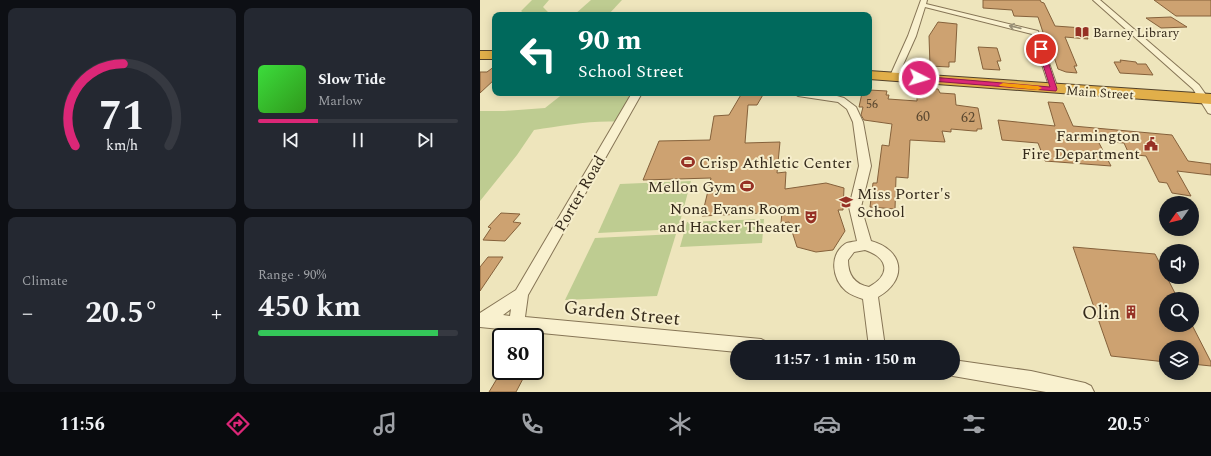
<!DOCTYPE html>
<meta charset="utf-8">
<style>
body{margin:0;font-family:Spectral,serif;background:#242831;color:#f1f3f6;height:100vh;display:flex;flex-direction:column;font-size:15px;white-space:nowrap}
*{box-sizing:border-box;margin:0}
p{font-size:13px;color:#9ea1a6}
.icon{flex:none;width:22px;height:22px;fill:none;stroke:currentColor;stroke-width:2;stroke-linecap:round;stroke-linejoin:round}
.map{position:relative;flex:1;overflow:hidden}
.drawer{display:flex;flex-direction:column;gap:8px;padding:8px;background:#0d0f14;width:480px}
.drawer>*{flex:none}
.banner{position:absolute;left:12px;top:12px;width:380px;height:84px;border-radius:8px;box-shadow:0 2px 10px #0003;background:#00695c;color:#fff;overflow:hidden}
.needle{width:26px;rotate:236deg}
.tools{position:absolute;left:679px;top:196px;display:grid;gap:8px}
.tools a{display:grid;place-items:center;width:40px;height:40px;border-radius:50%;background:#171b24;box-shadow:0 2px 10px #0003;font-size:20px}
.speed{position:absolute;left:12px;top:328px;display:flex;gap:8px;font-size:20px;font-weight:700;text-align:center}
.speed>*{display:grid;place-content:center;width:52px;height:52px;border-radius:50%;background:#171b24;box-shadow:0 2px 10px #0003;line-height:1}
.speed .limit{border:2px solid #111;border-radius:6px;background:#fff;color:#111}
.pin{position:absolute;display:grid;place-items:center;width:34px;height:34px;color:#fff;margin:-17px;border:2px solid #fff;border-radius:50%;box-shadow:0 1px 4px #0007}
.me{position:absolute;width:44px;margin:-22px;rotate:95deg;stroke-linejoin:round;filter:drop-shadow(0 0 3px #0008)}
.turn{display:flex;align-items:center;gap:14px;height:84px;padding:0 20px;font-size:18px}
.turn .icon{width:52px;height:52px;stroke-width:2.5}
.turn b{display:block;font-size:28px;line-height:34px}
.big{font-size:30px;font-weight:700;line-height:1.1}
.drawer .widget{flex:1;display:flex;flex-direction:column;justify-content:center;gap:6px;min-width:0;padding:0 14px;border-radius:8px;background:#242831}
.drawer .dial{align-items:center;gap:0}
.dial svg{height:104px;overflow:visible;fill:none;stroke:#363941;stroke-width:7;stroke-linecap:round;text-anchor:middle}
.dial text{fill:#f1f3f6;stroke:none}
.song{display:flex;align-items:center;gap:12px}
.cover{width:48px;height:48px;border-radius:6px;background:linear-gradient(135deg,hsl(120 70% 55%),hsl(110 70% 35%))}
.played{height:4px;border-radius:2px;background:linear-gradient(90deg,#db2777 30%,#363941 30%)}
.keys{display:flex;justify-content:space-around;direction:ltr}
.heat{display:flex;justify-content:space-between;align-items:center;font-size:22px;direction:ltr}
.charge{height:6px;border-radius:3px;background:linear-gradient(90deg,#34c759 90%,#363941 0)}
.drawer .tiles{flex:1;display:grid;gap:8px;grid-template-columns:repeat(2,1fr)}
.trip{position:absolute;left:250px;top:340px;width:230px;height:40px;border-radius:20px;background:#171b24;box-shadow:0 2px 10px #0003;font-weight:700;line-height:40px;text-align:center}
.menu{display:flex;height:64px;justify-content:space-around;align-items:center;background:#090b0e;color:#9ea1a6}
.menu .icon{width:28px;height:28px}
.menu .on{color:#db2777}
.menu b{font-size:18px;color:#f1f3f6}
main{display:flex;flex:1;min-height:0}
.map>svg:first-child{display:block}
.green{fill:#becc91}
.building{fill:#cda271;stroke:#85613b}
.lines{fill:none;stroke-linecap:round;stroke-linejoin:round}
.street-casing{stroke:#867556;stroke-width:2}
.highway-casing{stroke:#53422b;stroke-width:2}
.street{fill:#f9f1cf;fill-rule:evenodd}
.highway{fill:#e1af4a;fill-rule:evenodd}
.oneway{stroke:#978e75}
.route{fill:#db2777;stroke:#8e194d}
.slow{fill:#f59e0b}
.labels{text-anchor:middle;stroke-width:4;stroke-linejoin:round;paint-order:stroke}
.far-number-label{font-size:12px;fill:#5b4830}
.far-poi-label{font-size:13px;fill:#352a1b;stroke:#f6eecc;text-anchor:start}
.far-street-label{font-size:13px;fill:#352a1b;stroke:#f6eecc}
.number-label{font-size:14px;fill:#5b4830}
.poi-label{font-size:16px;fill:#352a1b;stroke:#f6eecc;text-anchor:end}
.street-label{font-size:16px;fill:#352a1b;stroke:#f6eecc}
.near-street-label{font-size:19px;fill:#352a1b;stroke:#f6eecc}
.near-poi-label{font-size:19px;fill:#352a1b;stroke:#f6eecc;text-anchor:end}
</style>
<main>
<section class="drawer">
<div class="tiles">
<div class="widget dial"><svg viewBox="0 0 100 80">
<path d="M14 69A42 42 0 1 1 86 69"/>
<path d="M14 69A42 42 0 0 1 51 6" stroke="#db2777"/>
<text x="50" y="56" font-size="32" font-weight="700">71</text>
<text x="50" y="72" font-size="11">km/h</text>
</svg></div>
<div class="widget">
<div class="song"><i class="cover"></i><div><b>Slow Tide</b><p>Marlow</p></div></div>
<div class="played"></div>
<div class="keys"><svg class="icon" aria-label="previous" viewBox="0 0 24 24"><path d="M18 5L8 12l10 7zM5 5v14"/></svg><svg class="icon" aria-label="pause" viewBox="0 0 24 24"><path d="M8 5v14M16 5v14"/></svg><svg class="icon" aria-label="next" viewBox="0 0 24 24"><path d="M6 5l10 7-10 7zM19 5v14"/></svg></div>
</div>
<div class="widget"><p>Climate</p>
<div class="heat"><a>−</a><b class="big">20.5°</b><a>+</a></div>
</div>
<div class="widget"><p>Range · 90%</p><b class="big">450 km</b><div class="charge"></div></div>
</div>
</section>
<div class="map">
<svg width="731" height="392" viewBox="0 0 731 392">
<rect width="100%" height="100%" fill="#eee5bc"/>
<g class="green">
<polygon points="52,0 69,0 63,7 68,12 67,15 46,15 41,11"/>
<polygon points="111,0 142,0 128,15 94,15"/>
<path d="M84,93H157L140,122C112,120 82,126 54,130L37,155L0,201V111H24L65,108Z"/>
<polygon points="211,181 198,229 118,233 140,184"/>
<polygon points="284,219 282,243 200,247 207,222"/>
<polygon points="196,234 177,296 85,300 115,238"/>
</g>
<g class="building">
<polygon points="503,0 560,0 561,2 564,3 575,26 603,28 608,39 585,37 597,66 594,66 597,73 586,72 578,69 573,54 570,54 558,17 534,16 532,10 503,8"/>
<polygon points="674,0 731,0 731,16 696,16"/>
<polygon points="691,17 707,27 681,28 666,18"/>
<polygon points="458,22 477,24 475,62 469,62 469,67 450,66 449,36"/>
<polygon points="498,47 517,48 521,61 517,61 520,70 503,69"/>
<polygon points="640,60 656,62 657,64 666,64 673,75 640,73 634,62 641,62"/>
<polygon points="15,66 15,79 0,93 0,72 7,72"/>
<polygon points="439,88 458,89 460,93 475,94 476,105 498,108 502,129 497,129 497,131 494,131 471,129 471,132 462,131 465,142 430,140 428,178 416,177 415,209 390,207 393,183 397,183 402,145 409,146 412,124 384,120 381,115 383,107 379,107 382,93 389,93 389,90 407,91 406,95 409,95 408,99 437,101 437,89"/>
<polygon points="262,93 284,93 277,105 268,105 265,143 300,142 297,173 306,172 305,189 346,183 364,188 363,210 358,210 365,231 353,250 336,252 317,247 309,222 301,223 302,212 222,216 231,178 163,180 179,141 230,140 234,116 249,115"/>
<polygon points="568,102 583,103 593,126 692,135 708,161 731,164 731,175 697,171 711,196 692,193 687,183 679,182 666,156 649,154 644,143 618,141 631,166 565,161 558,143 522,140 518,120 575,126"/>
<polygon points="21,213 40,214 33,222 41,223 25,241 3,240 11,228 8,227"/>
<polygon points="593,247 675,254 698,299 686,299 686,325 712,325 731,362 731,366 712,364 712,347 686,347 686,362 631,356"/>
<polygon points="8,257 23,257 0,291 0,267"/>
<polygon points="24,371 47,371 36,392 9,392 18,377 21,377"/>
</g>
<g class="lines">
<g class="street-casing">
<g id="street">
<polygon points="441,0 447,0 446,4 558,31 578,89 574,92 570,89 552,34 445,7 436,36 418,76 414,79 411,78 410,76 428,36"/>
<polygon points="613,0 620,0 719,85 731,102 731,114 728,113 713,89"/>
<path d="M152,93H162L48,295L45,317L281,339L287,342L289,347H257V352L0,327V313L36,290ZM31,309L30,316L23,315Z"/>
<path d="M313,93L350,94L364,98L376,107L383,122L391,166L381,207L391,241C424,250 428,280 398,297L405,347H389L383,299C377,297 371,295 366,291C352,279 349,255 365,244C368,242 374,242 377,241L369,207L379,166L373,122L367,109L358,102L318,96ZM385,250C409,258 411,275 389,287C374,284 368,275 368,260L374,252Z"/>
<polygon points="473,360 551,371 605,383 611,386 614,392 566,392 473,376 467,373 473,373"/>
</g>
</g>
<g class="highway-casing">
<g id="highway">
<rect x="0" y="51" width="15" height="8"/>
<polygon points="389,71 731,94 731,104 389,79"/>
</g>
</g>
<use href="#street" class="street"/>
<use href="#highway" class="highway"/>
</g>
<defs><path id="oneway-shaft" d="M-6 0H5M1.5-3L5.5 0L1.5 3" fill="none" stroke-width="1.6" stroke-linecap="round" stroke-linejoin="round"/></defs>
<use class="oneway" href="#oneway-shaft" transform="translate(535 27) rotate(-167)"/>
<polygon class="route" points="561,47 564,49 577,89 576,91 439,80 436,78 439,76 570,87 558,49"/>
<polygon class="slow" points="523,83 558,86 562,88 558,90 520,86 519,85"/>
<defs>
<g id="library-bare" transform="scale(1.08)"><path d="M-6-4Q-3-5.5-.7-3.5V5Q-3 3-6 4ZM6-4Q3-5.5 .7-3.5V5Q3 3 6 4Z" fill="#963125" stroke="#f6eecc" stroke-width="2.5" paint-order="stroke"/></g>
<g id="civic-bare" transform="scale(1.08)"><path d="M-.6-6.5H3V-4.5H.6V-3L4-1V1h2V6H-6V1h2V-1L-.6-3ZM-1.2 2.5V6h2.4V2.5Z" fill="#963125" stroke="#f6eecc" stroke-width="2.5" paint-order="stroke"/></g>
<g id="stadium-bare" transform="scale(1.08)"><path d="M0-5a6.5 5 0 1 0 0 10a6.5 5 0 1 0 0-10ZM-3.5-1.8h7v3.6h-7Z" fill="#963125" stroke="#f6eecc" stroke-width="2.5" paint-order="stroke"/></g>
<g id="school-bare" transform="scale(1.08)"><path d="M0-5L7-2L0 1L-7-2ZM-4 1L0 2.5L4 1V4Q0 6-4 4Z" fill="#963125" stroke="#f6eecc" stroke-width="2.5" paint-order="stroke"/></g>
<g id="theatre-bare" transform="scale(1.08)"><path d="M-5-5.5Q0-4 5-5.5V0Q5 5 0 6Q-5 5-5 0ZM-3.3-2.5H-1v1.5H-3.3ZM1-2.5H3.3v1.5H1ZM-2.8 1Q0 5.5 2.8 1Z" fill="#963125" stroke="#f6eecc" stroke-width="2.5" paint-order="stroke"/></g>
<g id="building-bare" transform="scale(1.08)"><path d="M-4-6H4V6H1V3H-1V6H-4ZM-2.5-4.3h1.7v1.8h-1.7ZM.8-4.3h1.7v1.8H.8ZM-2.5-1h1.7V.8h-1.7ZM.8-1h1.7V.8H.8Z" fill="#963125" stroke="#f6eecc" stroke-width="2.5" paint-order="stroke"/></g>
</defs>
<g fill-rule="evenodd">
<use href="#library-bare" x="602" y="32"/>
<use href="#civic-bare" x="671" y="144"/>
<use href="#stadium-bare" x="208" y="162"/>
<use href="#stadium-bare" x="267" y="186"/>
<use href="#school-bare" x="366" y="202"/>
<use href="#theatre-bare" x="331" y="217"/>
<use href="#building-bare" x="651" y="312"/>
</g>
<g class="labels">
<g class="far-number-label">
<text x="392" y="108">56</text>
</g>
<g class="far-poi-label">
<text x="613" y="37">Barney Library</text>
</g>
<g class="far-street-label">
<text transform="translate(620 92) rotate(4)" y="5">Main Street</text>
</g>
<g class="number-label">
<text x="443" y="121">60</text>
<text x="488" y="122">62</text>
</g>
<g class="poi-label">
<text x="660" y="141">Farmington<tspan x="660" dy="18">Fire Department</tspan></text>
<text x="219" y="168" text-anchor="start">Crisp Athletic Center</text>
<text x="256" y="192">Mellon Gym</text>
<text x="377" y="199" text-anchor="start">Miss Porter's<tspan x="377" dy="18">School</tspan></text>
<text x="320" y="214">Nona Evans Room<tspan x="320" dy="18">and Hacker Theater</tspan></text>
</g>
<g class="street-label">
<text transform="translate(99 193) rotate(-60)" y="6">Porter Road</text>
</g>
<g class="near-street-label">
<text transform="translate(142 312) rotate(6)" y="7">Garden Street</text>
</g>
<g class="near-poi-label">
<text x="640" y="319">Olin</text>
</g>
</g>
</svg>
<div class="tools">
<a><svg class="needle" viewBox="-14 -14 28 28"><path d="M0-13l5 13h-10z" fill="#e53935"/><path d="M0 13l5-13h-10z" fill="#9ea1a6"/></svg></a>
<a><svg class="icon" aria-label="sound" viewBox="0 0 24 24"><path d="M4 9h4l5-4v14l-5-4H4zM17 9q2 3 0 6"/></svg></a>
<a><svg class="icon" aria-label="search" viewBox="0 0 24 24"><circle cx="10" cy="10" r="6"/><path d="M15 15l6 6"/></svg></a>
<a><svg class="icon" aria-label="layers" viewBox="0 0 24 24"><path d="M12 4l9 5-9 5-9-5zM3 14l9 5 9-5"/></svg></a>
</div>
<div class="speed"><div class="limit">80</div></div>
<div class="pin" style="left:561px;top:49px;background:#d93025"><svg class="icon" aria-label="arrive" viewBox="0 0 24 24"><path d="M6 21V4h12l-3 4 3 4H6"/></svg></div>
<svg class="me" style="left:439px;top:78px" viewBox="-20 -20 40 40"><circle r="17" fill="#db2777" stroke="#fff" stroke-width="3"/><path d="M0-11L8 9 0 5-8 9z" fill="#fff"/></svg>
<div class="trip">11:57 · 1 min · 150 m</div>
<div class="banner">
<div class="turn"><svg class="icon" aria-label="left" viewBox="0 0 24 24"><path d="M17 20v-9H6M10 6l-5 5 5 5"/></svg><div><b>90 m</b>School Street</div></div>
</div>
</div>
</main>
<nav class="menu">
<b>11:56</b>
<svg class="icon on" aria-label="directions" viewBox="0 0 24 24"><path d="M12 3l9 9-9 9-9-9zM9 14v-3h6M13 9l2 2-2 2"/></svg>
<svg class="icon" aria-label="music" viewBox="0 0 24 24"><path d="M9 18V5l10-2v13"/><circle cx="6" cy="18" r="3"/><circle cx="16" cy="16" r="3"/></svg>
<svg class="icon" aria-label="phone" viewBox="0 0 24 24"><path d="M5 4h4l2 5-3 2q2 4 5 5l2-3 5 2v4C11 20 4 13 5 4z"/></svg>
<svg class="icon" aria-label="climate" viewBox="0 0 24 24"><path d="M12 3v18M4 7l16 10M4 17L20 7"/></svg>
<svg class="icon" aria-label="car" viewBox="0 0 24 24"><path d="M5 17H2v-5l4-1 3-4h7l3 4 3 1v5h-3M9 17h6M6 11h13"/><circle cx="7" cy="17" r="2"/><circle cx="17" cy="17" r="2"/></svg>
<svg class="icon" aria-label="filters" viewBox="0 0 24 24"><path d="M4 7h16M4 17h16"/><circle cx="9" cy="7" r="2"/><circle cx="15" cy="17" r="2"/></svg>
<b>20.5°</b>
</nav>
